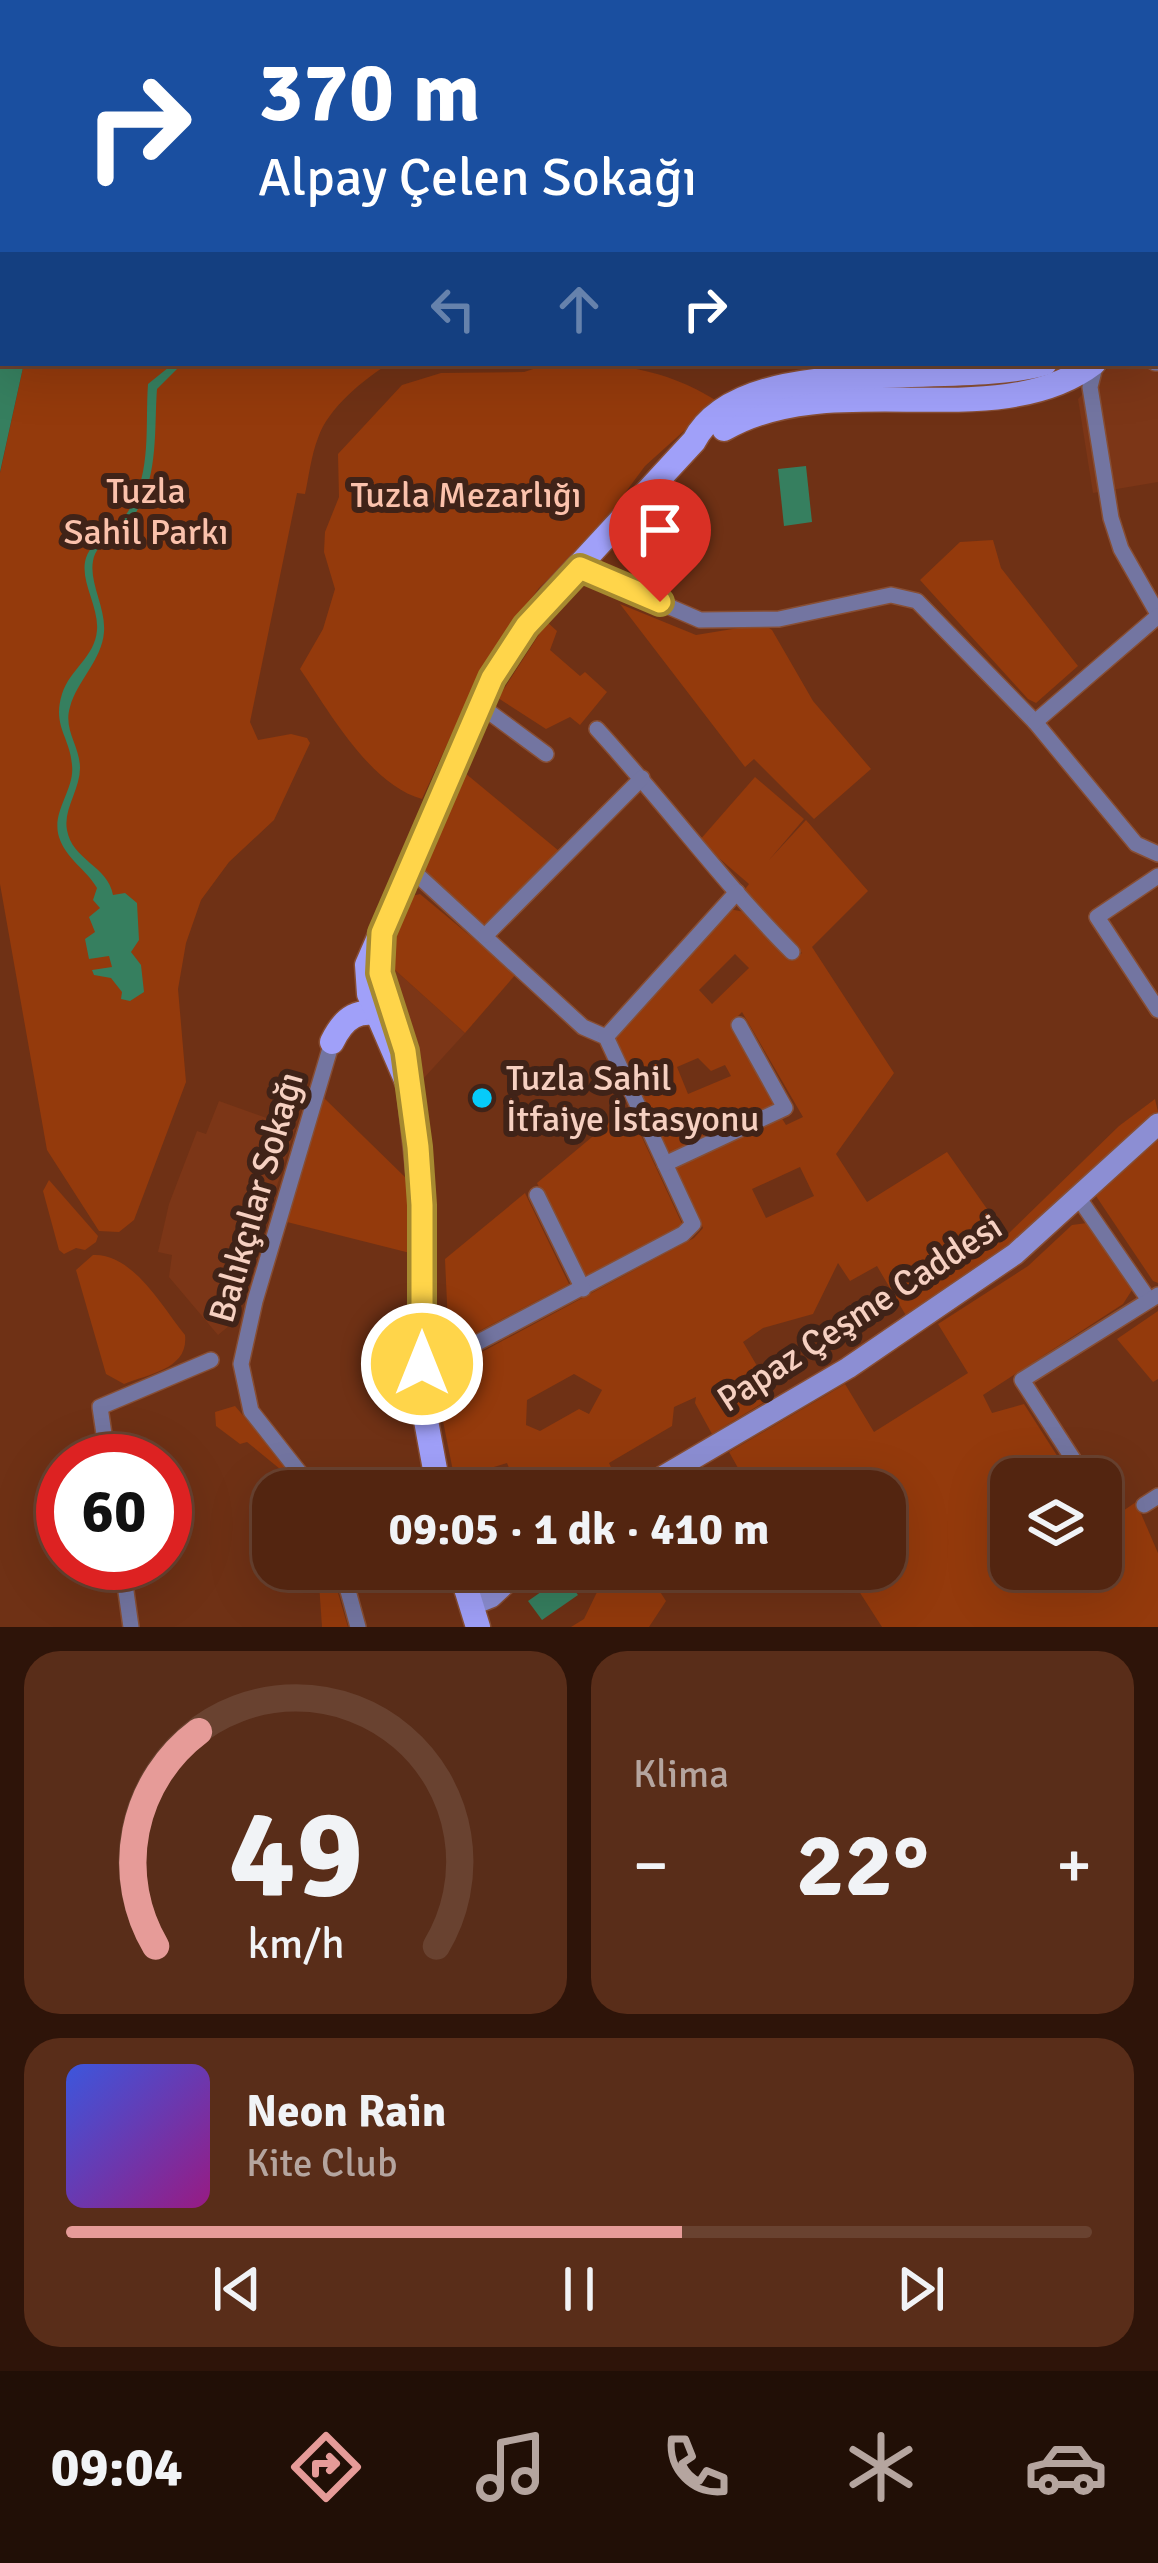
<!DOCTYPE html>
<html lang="tr">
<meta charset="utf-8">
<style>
body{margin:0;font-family:Signika,sans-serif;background:#592d19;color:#f1f3f6;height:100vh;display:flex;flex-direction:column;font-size:45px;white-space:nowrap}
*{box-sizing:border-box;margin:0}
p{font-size:39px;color:#b5a59f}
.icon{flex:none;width:66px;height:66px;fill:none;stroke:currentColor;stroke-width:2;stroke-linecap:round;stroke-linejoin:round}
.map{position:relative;height:1627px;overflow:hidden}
.drawer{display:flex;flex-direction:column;gap:24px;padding:24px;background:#2e1409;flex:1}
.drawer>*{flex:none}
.banner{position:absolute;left:0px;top:0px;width:1158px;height:366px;box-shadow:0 12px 48px #0002,0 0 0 3px #694230;background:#1a4fa0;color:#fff;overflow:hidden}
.controls{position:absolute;left:990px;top:1458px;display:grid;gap:24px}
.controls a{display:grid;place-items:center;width:132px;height:132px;border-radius:24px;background:#532510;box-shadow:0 12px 48px #0002,0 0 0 3px #694230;font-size:60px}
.speed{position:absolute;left:36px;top:1434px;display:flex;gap:24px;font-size:60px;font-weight:700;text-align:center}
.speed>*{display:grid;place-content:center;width:156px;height:156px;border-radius:50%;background:#532510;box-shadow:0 12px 48px #0002,0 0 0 3px #694230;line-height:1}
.speed .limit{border:18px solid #d22;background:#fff;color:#111}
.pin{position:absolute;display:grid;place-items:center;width:102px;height:102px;color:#fff;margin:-123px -51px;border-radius:50% 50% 50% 0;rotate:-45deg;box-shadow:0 0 12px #0007}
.pin .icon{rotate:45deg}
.me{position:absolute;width:132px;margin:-66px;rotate:0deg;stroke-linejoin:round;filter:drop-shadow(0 0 9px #0008)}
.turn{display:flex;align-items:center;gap:42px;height:252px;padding:0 60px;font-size:54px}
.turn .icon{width:156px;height:156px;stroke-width:2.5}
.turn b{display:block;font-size:84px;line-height:102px}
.lanes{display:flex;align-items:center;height:114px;padding:0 60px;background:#0003;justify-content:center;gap:60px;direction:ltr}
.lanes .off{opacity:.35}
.big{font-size:90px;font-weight:800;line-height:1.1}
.drawer .widget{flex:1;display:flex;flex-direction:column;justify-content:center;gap:18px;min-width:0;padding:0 42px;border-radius:36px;background:#592d19}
.drawer .dial{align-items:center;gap:0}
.dial svg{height:312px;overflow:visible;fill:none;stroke:#694230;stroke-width:7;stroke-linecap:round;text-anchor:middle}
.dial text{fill:#f1f3f6;stroke:none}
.song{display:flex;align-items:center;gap:36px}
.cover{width:144px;height:144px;border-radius:18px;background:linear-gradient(135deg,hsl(230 70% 55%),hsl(310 70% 35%))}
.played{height:12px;border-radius:6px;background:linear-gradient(90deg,#e69b98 60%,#694230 60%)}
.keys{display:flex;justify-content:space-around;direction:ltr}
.heat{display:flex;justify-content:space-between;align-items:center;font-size:66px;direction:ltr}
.drawer .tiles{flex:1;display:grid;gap:24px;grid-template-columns:1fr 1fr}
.widget:last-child{grid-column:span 2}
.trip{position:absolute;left:252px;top:1470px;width:654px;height:120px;border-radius:36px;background:#532510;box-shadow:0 12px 48px #0002,0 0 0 3px #694230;font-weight:800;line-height:120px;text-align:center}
.tab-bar{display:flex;height:192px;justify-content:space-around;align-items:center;background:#210f06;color:#b5a59f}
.tab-bar .icon{width:84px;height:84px}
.tab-bar .current{color:#e69b98}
.tab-bar b{font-size:54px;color:#f1f3f6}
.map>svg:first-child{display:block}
.built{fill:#7c3617}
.green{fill:#943a0c;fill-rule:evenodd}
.water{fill:#367f5f}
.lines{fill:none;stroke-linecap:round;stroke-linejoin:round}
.street-casing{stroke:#874e34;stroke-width:18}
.secondary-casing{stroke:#874e34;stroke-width:24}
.primary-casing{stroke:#874e34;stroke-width:27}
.street{stroke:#7375a1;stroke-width:15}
.secondary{stroke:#8c8ed3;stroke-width:21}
.primary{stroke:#a0a0f9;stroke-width:24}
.route-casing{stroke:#a68a30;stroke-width:30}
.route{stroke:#ffd54a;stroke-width:21}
.poi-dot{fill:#06cbf9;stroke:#402318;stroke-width:4.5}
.labels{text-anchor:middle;stroke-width:12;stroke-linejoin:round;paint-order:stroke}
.park-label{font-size:36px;fill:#fbc2ac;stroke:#402318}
.poi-label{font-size:36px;fill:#f6d0c1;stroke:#402318;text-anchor:start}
.street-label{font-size:36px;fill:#f6d0c1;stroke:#402318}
</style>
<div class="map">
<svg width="1158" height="1627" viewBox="0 0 1158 1627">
<rect width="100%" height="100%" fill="#6f3115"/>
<g class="built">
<polygon points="1158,324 1158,482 1093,493 1078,399 1113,363 1155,363"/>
<polygon points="384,960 465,1033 423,1079 419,1069"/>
<polygon points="219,1101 295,1128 235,1321 218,1335 169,1277 172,1255 158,1252 169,1204 197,1131 206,1134"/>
</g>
<g class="green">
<polygon points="289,0 1158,0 1158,263 1155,265 1155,3 282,3"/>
<path d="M24,363H390C364,379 328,408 318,438C311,456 309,476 305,494L297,493L250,722L258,740L291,734L307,738L310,743L274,820L229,862L201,900L186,943L178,989L186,1082L134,1220L119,1232L99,1231L47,1150L0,884V473Z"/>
<path d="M552,363C615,363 662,367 717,401L645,466L590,540L539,588L482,668L422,799C370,785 329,711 300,669L323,629L335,589L324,552L325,532L339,497L338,454L402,385L441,373L524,372Z"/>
<polygon points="993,540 1001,568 1078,666 1036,703 1028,699 920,580 960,542"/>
<polygon points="620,604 696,635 763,624 772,630 813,701 871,769 814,819 754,759 745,767"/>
<polygon points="547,622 557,631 550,650 580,676 585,672 607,692 580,725 570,717 546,729 498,698"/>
<polygon points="465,773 559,851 483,929 422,874"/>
<path d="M755,777L804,819L769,860L806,820L868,891L812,947L894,1073L836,1154L867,1202L947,1152L1006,1236L1119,1126L1155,1099L1158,1112L1013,1246L908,1319L877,1266L850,1281L838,1263L813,1314L763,1328L743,1342L760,1371L750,1378L766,1401L712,1434L695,1403L696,1397L674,1407L672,1426L609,1463L620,1487L613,1491H506L500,1471L509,1468L507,1463L471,1474L476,1491H457L439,1401V1375L694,1238L703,1228L674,1165L781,1117L786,1125L803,1117L742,1012L732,1022L777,1102L667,1155L612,1038L729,909L745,912L791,961L802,953L746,900L743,892L749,884L699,841ZM735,954L749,968L712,1004L699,990ZM698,1058L711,1071L725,1065L731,1076L688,1094L677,1067ZM800,1167L814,1196L766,1218L752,1189ZM574,1374L602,1390L589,1414L579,1409L540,1431L526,1425L527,1400Z"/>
<polygon points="420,894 516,974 465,1033 384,960 412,896"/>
<polygon points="324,1098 407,1179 410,1253 287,1222"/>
<polygon points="628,1107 683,1226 584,1278 537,1183"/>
<polygon points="1158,1139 1158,1283 1153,1281 1096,1196"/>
<polygon points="49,1180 98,1236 96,1242 85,1250 76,1248 64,1254 59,1250 43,1191"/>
<polygon points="525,1193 569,1284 449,1347 445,1259"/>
<polygon points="1087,1223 1132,1290 1123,1304 983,1395 992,1413 1024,1404 1072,1479 1011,1479 1011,1569 1101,1569 1101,1526 1136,1502 1158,1553 1158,1627 882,1627 855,1585 829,1569 885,1569 885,1491 746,1491 746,1482 729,1452 845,1384 874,1432 968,1373 938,1324 1028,1266 1072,1225"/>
<path d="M93,1255C133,1253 162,1307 185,1335C189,1369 149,1374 124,1384L106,1374L76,1270Z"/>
<polygon points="1158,1311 1158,1379 1153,1382 1117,1339"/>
<polygon points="235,1406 307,1491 294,1491 291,1478 247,1442 240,1444 216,1426 215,1412"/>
<polygon points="318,1569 331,1569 348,1627 322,1627"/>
<polygon points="657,1587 666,1601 649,1627 571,1627 584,1619 597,1592"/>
</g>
<g class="water">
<polygon points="0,0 289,0 3,3 3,363 24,363 0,472"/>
<path d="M174,363H183L157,389C154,429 159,477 135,514C124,531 97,539 93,561C89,583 106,608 104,632C102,660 77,681 70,707C63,730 80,746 80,768C80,790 63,809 67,830C72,860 108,866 113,895L125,893L137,903L139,940L131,952L141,965L144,992L130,1001L121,999L122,992L111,978L94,975L92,970L112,967L109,956L89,959L85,939L95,932L89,917L100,908L93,900L97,888C86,869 66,859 59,837C51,811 75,790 72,765C70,737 52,726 62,694C70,669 95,657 97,630C99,606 79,580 86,558C94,536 118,529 129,510C152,471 145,426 148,384Z"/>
<polygon points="806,466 812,522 784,526 778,469"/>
<polygon points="564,1576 578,1595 542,1620 528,1601"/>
</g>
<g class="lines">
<g class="street-casing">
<g id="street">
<polyline points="1096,363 1090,387 1111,518 1121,549 1158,614"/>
<polyline points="1155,363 1158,363"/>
<polyline points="580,568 700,620 779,619 891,595 917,601 1035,722 1136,844 1158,854"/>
<polyline points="481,706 546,754"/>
<polyline points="1035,722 1158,616"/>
<path d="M597,729C664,802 722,882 792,952"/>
<polyline points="411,869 583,1027 606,1037 693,1224 683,1234 439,1363 421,1364"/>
<polyline points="1158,876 1097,917 1158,1010"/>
<polyline points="486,935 642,778"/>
<polyline points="606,1037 737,892"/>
<polyline points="665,1164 785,1108 739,1025"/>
<polyline points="537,1195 583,1289"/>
<polyline points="1078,1197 1149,1300"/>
<polyline points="108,1461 100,1407 211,1360"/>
<polyline points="1086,1479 1022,1380 1158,1295"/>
<polyline points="314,1491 251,1411 241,1364 255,1301 332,1042"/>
<polyline points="1144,1505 1158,1496"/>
<polyline points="122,1563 131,1627"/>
<polyline points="342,1569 358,1627"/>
</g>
</g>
<g class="secondary-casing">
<g id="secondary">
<polyline points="638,1491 848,1368 1015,1254 1158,1124"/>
<polyline points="471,1605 491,1597 521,1569"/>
</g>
</g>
<g class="primary-casing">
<g id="primary">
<polyline points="1155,290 1158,288"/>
<polyline points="1155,312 1158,310"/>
<path d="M724,429C834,365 997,437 1094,363"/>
<path d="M332,1042C344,1017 359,1007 386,1016"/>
<polyline points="407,1070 422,1205 422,1399 439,1491"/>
<path d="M407,1082L369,994L367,965L492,678L526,626L550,597L694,441C742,348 957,390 1045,363"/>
<polyline points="460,1569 478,1627"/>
</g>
</g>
<use href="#street" class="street"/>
<use href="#secondary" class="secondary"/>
<use href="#primary" class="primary"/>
</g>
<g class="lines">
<g class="route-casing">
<polyline id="route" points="422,1364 422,1205 418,1147 405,1051 380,973 382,933 492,678 526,626 580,568 660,602"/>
</g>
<use href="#route" class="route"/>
</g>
<circle class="poi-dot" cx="482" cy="1098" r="12"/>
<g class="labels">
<g class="park-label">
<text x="146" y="503">Tuzla<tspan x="146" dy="41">Sahil Parkı</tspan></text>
<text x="466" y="507">Tuzla Mezarlığı</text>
</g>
<g class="poi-label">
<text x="506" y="1090">Tuzla Sahil<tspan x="506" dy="41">İtfaiye İstasyonu</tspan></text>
</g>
<g class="street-label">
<text transform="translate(255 1197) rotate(-74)" y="13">Balıkçılar Sokağı</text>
<text transform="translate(859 1312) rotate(-33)" y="13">Papaz Çeşme Caddesi</text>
</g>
</g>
</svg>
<div class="controls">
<a><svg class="icon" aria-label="layers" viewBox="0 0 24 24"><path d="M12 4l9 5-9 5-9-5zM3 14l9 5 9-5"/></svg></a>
</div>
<div class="speed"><div class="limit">60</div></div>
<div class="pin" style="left:660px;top:602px;background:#d93025"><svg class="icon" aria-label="arrive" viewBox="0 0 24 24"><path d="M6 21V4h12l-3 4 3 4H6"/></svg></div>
<svg class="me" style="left:422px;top:1364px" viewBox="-20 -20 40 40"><circle r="17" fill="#ffd54a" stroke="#fff" stroke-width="3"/><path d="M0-11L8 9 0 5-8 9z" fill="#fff"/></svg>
<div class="trip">09:05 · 1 dk · 410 m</div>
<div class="banner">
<div class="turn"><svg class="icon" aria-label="right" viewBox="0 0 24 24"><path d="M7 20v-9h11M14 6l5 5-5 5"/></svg><div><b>370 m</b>Alpay Çelen Sokağı</div></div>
<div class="lanes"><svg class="icon off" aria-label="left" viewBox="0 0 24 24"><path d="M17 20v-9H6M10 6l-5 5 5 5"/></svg><svg class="icon off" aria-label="ahead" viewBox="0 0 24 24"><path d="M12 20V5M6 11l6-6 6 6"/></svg><svg class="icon" aria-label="right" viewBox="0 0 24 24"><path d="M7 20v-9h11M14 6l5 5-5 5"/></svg></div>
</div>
</div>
<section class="drawer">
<div class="tiles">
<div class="widget dial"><svg viewBox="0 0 100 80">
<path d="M14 69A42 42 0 1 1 86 69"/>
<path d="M14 69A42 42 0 0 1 25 14" stroke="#e69b98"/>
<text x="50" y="56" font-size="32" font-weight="700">49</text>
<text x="50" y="72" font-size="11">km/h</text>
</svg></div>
<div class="widget"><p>Klima</p>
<div class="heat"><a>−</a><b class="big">22°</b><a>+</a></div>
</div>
<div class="widget">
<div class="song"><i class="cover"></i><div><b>Neon Rain</b><p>Kite Club</p></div></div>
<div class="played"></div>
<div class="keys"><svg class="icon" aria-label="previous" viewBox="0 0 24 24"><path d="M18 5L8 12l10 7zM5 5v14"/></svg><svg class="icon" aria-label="pause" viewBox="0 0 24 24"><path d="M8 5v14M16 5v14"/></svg><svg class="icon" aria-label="next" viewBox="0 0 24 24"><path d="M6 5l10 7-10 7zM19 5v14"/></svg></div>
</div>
</div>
</section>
<nav class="tab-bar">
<b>09:04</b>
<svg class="icon current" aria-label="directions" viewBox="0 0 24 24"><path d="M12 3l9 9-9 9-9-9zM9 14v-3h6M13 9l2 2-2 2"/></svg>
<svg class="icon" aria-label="music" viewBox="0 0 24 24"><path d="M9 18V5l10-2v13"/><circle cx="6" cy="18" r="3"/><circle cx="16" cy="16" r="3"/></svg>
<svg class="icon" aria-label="phone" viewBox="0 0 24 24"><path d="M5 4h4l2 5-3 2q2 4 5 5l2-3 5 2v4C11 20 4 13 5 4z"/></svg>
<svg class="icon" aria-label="climate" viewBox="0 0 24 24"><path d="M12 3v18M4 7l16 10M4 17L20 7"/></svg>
<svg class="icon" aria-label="car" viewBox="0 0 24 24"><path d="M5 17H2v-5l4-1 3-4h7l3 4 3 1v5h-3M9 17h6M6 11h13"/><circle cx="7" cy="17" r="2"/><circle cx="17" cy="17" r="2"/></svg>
</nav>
